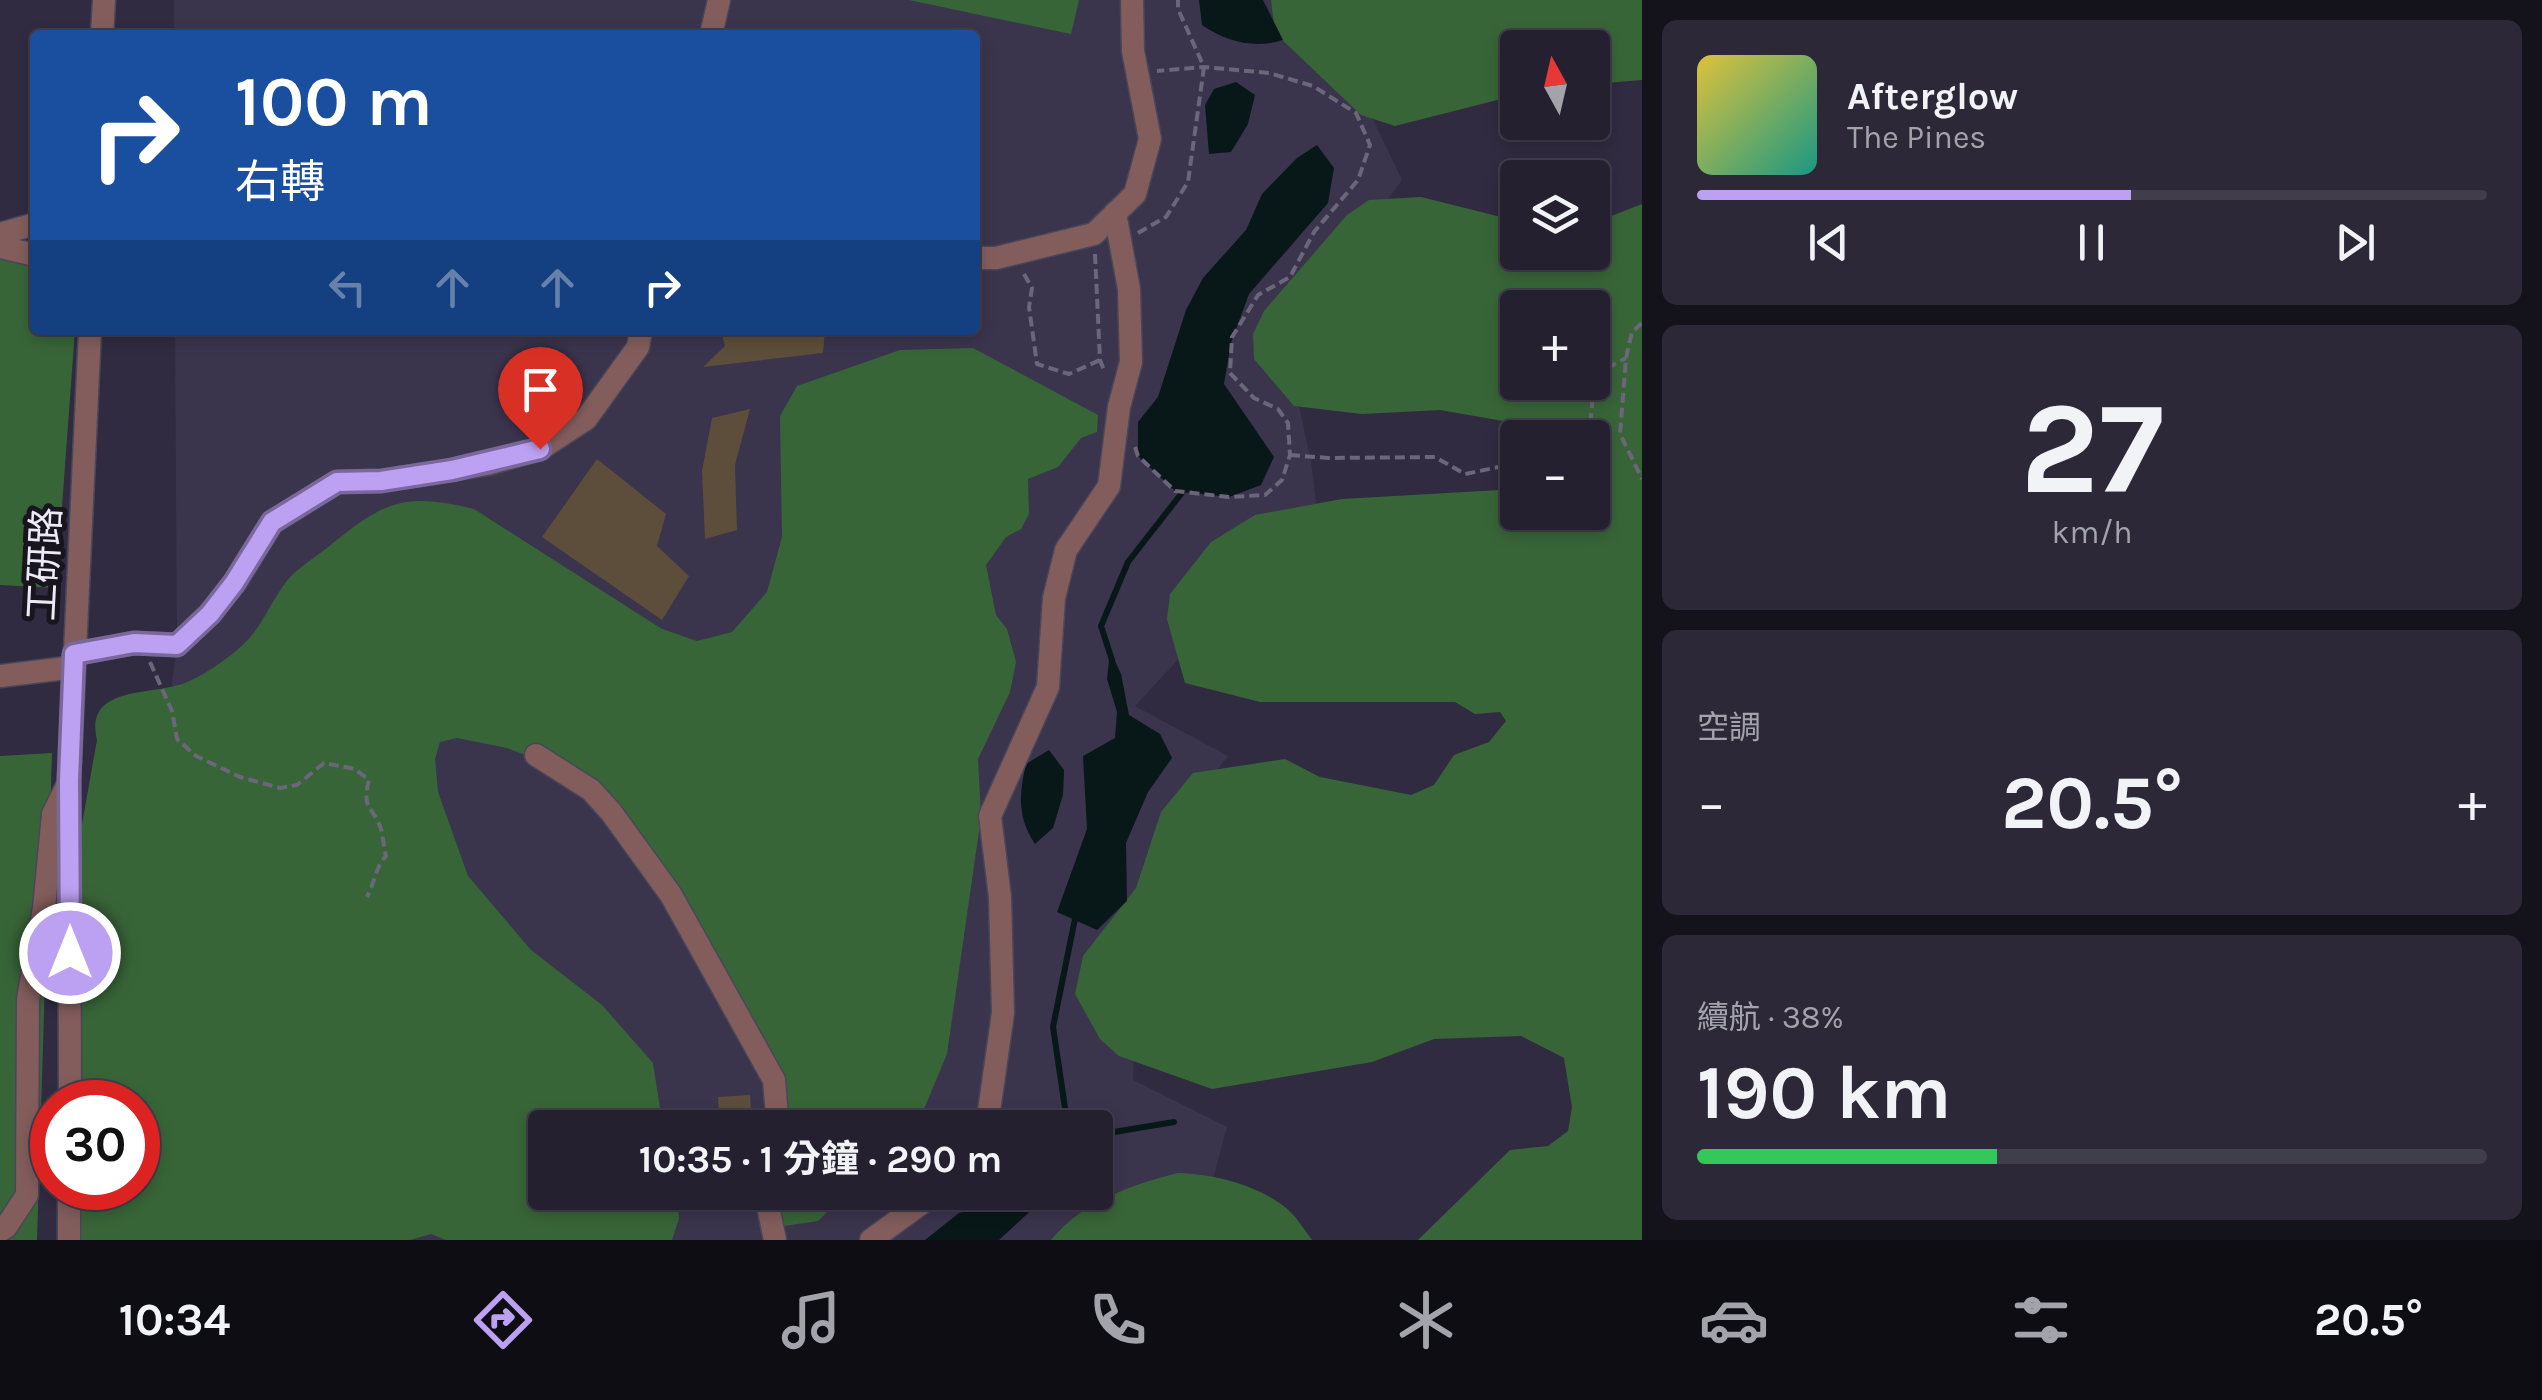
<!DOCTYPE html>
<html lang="zh-TW">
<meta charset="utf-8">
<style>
body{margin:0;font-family:Karla,"Noto Sans TC",sans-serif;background:#2c2838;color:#f1f3f6;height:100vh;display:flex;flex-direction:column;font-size:38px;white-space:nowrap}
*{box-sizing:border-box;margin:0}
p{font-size:32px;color:#a3a3ab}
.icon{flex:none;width:55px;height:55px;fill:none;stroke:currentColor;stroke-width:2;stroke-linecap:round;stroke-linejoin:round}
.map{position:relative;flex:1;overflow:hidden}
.drawer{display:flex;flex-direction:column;gap:20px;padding:20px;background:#14121a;width:900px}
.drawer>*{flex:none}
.banner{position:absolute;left:30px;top:30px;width:950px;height:305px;border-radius:10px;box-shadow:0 5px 15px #0003,0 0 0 2px #413e4c;background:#1a4fa0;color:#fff;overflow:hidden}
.needle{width:65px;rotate:352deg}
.fabs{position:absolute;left:1500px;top:30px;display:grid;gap:20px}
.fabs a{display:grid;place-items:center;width:110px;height:110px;border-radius:10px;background:#242030;box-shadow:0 5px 15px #0003,0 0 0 2px #413e4c;font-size:50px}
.speed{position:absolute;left:30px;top:1080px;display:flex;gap:20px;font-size:50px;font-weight:700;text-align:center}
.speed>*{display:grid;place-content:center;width:130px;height:130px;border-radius:50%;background:#242030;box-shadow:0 5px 15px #0003,0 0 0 2px #413e4c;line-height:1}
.speed .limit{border:15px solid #d22;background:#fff;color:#111}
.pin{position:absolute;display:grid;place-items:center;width:85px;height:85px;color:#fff;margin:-102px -42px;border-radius:50% 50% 50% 0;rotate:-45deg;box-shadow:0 0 10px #0007}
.pin .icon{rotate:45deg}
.me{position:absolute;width:110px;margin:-55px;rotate:0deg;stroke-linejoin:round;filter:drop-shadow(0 0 8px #0008)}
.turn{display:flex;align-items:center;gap:35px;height:210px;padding:0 40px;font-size:45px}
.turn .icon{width:130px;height:130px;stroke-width:2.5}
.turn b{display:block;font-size:70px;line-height:85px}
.lanes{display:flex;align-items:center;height:95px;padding:0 40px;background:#0003;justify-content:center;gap:50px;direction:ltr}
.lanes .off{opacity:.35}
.big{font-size:75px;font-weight:700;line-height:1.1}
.drawer .card{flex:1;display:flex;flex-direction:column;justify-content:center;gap:15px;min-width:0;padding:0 35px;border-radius:15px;background:#2c2838}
.drawer .dial{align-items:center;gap:0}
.dial b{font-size:130px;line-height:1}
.song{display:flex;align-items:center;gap:30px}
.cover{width:120px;height:120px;border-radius:15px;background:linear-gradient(135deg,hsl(50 70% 55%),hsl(170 70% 35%))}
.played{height:10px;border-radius:5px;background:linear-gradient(90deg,#bca0f2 55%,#413e4c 55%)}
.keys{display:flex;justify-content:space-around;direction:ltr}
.heat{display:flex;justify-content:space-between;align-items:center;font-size:55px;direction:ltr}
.charge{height:15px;border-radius:8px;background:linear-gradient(90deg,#34c759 38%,#413e4c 0)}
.trip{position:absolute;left:528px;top:1110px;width:585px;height:100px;border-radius:10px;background:#242030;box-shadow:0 5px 15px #0003,0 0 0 2px #413e4c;font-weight:700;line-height:100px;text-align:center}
.dock{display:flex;height:160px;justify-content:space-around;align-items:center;background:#0e0d13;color:#a3a3ab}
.dock .icon{width:70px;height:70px}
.dock .on{color:#bca0f2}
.dock b{font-size:45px;color:#f1f3f6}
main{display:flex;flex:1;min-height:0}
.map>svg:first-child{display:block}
.built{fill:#3b344d;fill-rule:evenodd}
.green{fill:#386538;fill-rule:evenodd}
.water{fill:#081818}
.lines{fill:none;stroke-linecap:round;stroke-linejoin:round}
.stream{stroke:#081818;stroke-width:6}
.building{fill:#5c4e3a}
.minor-casing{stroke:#4a465a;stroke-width:25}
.path{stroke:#6b6679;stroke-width:4;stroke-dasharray:10 5;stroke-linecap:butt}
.minor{stroke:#825d5c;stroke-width:22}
.route-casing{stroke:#7a689d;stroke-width:25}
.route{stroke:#bca0f2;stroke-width:18}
.labels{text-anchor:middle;stroke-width:10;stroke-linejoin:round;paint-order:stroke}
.street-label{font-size:38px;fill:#edeaf8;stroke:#18151f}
</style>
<main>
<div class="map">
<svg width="1642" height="1240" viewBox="0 0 1642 1240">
<rect width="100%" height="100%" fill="#302b40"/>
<path class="built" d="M174,0H1316L1402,180L1284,338L1311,461L1317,510L1135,706L1228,756L1143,864L1133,1080L1227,1127L1207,1201L1145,1240H332L154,823L177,645L175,330H975V35H174ZM545,1128H1095V1192H545Z"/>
<g class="green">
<polygon points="909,0 1079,0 1071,34"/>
<polygon points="1271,0 1642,0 1642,80 1593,84 1592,48 1518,48 1517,95 1395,126 1361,115 1275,33"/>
<path d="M1421,197L1517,221L1518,252H1592L1593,221L1601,220L1642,204V1240H1418L1510,1150L1548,1146L1568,1131L1572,1107L1564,1058L1521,1036L1434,1039L1372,1062L1212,1089L1119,1056L1100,1039L1075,994L1083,956L1136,888L1161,812L1193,773L1285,759L1320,777L1411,795L1434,785L1454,755L1489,742L1506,721L1500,712L1475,714L1455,702H1260L1185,683L1167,619L1170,594L1211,542L1255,515L1342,499L1517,489L1518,512H1592V438L1551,437L1503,421L1440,410L1362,414L1294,406L1254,359L1253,334L1264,311L1347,215L1369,200ZM1518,308H1592V382H1518Z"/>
<polygon points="0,238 35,251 35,330 75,330 56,588 0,585"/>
<path d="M973,348L1098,415L1097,432L1081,438L1058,467L1028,479L1029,514L1021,529L1006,537L986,565L996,615L1007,629L1016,662L1010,692L978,759L981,817L947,1054L919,1121L913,1127H782L781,1114L673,900L599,803L539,760L507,748L457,738L440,742L435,759L438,792L468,876L531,950L602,1005L653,1063L663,1127L545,1128V1192L677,1193L679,1218L672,1240H446L431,1234L410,1240H77L80,1188H138V1102H76L77,852L97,740C84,685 151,696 185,683C200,677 218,665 231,655C262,632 265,610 286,582C296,569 314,558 327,548C382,503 402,491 474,509L662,629L697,641L732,632L767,592L782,537L780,416L797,386L900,350Z"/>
<polygon points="52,753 37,1240 0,1240 0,756"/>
<path d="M1178,1173C1214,1174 1258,1185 1286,1208C1296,1216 1304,1229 1312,1240H1051C1083,1201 1131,1185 1178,1173Z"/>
<polygon points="753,1193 847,1193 818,1221 784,1226 755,1207"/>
</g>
<g class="water">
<path d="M1199,0H1263L1283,40C1254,49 1227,42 1202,25Z"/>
<polygon points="1236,82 1255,95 1248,124 1231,152 1209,154 1205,105 1214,89"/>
<polygon points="1317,145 1334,168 1328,203 1249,294 1231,343 1224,384 1274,457 1261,485 1229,497 1175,491 1138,456 1138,422 1158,397 1186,310 1203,278 1246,230 1262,194 1297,158"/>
<polygon points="1110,650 1121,674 1129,715 1160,734 1172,758 1148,792 1126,843 1127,901 1097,930 1057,912 1087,829 1083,756 1115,738 1117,712 1107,679"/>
<path d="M1049,750L1064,770L1063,795L1053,828L1035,844C1017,818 1019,793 1026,764Z"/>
<polygon points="1005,1193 1050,1193 999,1240 925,1240 959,1213 990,1205"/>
</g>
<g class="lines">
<g class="stream">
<polyline points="1112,660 1101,626 1128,562 1188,485"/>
<polyline points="1068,1128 1053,1027 1076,914"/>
<polyline points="1095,1131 1114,1132 1174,1122"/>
</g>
</g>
<g class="building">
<polygon points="721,330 825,330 823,353 703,367 725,346"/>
<polygon points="750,409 735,465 737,530 705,539 702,471 712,418"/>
<polygon points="597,459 666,514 657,546 689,576 662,620 542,537"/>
<polygon points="750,1095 752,1128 720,1128 718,1097"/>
</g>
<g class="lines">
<g class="minor-casing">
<g id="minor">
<polyline points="102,35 104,0"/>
<polyline points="711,35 719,0"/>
<polyline points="0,234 35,224"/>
<polyline points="0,247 35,255"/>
<polyline points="975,258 996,258 1094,234 1135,194 1150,139 1133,51 1132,0"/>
<polyline points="74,654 134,643 177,645 209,614 235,583 272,523 337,482 381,481 488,464 540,449 586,419 638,347 641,330"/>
<polyline points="0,676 74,667"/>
<polyline points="536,755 591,790 611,812 671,895 774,1080 778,1128"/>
<polyline points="70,1102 69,780 90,330"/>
<polyline points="984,1128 988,1118 1003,1013 1000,897 990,816 1048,687 1054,598 1066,550 1109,486 1119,407 1131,362 1129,289 1115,213"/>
<polyline points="765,1192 775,1240"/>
<polyline points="0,1231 6,1227 27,1195 28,999 44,908 53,814 66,788"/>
<polyline points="69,1240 69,1188"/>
<polyline points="871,1240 937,1192"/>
</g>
</g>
<g class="path">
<polyline points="1138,233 1166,217 1188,182 1204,67 1178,9 1178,0"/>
<polyline points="1095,254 1100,360 1105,373"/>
<polyline points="1024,274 1032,288 1029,307 1037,364 1069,374 1100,360"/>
<polyline points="1642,323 1632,332 1626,358 1620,434 1642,479"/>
<polyline points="1589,438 1594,383 1609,367 1626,358"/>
<polyline points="1135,447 1138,456 1175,491 1229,497 1265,495 1282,480 1290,455 1288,423 1278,409 1254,398 1230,373 1232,337 1258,295 1290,277 1314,232 1358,180 1370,145 1356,113 1313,86 1269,73 1204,67 1157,71"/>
<polyline points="1290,455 1329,458 1435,457 1465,474 1518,463"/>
<path d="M150,662L172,711L177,739L196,756L240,777L280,788L297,785L324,763L355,769L369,780C361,811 373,805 381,829C383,837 384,847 386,856C376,866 374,884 367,897"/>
</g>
<use href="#minor" class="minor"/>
</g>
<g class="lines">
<g class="route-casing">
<polyline id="route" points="70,953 69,780 74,654 134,643 177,645 210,614 234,583 272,522 337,482 381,481 452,470 540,449"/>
</g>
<use href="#route" class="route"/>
</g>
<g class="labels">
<g class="street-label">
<text transform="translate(44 564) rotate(-87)" y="13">工研路</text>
</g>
</g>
</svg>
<div class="fabs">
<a><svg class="needle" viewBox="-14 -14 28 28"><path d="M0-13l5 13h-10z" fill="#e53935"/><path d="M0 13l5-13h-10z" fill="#a3a3ab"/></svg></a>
<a><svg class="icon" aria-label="layers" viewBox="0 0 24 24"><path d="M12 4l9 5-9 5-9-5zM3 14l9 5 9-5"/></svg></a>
<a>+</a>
<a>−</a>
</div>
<div class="speed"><div class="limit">30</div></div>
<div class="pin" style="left:540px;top:449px;background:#d93025"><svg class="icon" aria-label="arrive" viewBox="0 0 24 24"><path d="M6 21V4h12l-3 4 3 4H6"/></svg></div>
<svg class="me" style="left:70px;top:953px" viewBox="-20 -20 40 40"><circle r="17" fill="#bca0f2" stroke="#fff" stroke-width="3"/><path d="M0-11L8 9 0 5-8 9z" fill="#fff"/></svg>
<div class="trip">10:35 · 1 分鐘 · 290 m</div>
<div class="banner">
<div class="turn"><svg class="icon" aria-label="right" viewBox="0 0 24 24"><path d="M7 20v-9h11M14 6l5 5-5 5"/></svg><div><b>100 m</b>右轉</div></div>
<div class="lanes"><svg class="icon off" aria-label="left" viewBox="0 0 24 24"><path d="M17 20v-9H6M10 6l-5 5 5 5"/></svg><svg class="icon off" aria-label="ahead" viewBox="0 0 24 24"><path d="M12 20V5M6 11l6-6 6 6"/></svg><svg class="icon off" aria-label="ahead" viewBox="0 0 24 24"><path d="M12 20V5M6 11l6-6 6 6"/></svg><svg class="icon" aria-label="right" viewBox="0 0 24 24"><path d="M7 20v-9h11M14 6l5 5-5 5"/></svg></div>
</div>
</div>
<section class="drawer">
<div class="card">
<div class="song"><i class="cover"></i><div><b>Afterglow</b><p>The Pines</p></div></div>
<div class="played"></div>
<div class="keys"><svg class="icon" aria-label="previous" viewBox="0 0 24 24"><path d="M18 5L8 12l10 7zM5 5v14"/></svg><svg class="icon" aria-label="pause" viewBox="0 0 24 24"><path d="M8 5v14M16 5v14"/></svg><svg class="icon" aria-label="next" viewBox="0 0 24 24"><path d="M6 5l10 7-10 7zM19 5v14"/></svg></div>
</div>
<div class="card dial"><b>27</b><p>km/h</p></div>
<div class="card"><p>空調</p>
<div class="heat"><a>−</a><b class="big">20.5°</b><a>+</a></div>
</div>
<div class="card"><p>續航 · 38%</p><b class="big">190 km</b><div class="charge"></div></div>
</section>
</main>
<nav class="dock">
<b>10:34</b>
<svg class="icon on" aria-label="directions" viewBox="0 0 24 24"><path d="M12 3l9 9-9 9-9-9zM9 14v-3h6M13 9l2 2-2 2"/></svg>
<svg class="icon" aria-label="music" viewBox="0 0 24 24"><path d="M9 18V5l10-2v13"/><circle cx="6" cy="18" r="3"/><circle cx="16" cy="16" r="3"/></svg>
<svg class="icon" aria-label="phone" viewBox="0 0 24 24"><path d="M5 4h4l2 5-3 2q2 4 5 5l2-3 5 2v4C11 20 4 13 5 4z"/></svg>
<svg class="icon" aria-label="climate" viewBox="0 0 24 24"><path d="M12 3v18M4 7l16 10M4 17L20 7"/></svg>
<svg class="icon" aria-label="car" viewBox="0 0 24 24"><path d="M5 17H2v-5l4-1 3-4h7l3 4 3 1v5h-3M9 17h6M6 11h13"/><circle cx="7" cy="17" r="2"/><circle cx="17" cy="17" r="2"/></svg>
<svg class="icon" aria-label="filters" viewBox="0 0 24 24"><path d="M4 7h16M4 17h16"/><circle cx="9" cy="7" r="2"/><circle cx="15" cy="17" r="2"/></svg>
<b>20.5°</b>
</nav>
